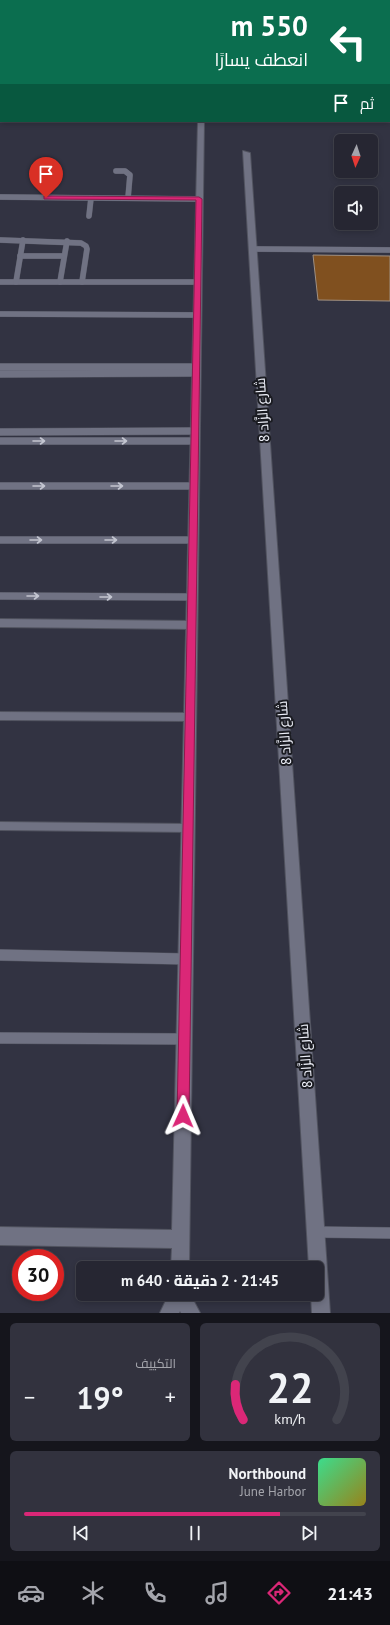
<!DOCTYPE html>
<html lang="ar">
<meta charset="utf-8">
<style>
body{margin:0;font-family:"PT Sans",Cairo,sans-serif;background:#32323e;color:#f1f3f6;direction:rtl;height:100vh;display:flex;flex-direction:column;font-size:15px;white-space:nowrap}
*{box-sizing:border-box;margin:0}
p{font-size:13px;color:#a4a5ac}
.icon{flex:none;width:22px;height:22px;fill:none;stroke:currentColor;stroke-width:2;stroke-linecap:round;stroke-linejoin:round}
.map{position:relative;height:1313px;overflow:hidden;direction:ltr}
.details{display:flex;flex-direction:column;gap:10px;padding:10px;background:#15151c;flex:1}
.details>*{flex:none}
.banner{position:absolute;left:0px;top:0px;width:390px;height:122px;box-shadow:0 2px 6px #0003,0 0 0 1px #42434d;direction:rtl;background:#0b6e4f;color:#fff;overflow:hidden}
.needle{width:26px;rotate:183deg}
.controls{position:absolute;left:334px;top:134px;display:grid;gap:8px}
.controls a{display:grid;place-items:center;width:44px;height:44px;border-radius:6px;background:#262632;box-shadow:0 2px 6px #0003,0 0 0 1px #42434d;font-size:20px}
.speed{position:absolute;left:12px;top:1249px;display:flex;gap:8px;font-size:20px;font-weight:700;text-align:center}
.speed>*{display:grid;place-content:center;width:52px;height:52px;border-radius:50%;background:#262632;box-shadow:0 2px 6px #0003,0 0 0 1px #42434d;line-height:1}
.speed .limit{border:6px solid #d22;background:#fff;color:#111}
.pin{position:absolute;display:grid;place-items:center;width:34px;height:34px;color:#fff;margin:-41px -17px;border-radius:50% 50% 50% 0;rotate:-45deg;box-shadow:0 0 4px #0007}
.pin .icon{rotate:45deg}
.me{position:absolute;width:44px;margin:-22px;rotate:1deg;stroke-linejoin:round;filter:drop-shadow(0 0 3px #0008)}
.turn{display:flex;align-items:center;gap:14px;height:84px;padding:0 16px;font-size:18px}
.turn .icon{width:52px;height:52px;stroke-width:2.5}
.turn b{display:block;font-size:28px;line-height:34px}
.then{display:flex;align-items:center;height:38px;padding:0 16px;background:#0003;gap:8px;font-size:15px}
.big{font-size:30px;font-weight:800;line-height:1.1}
.details .tile{flex:1;display:flex;flex-direction:column;justify-content:center;gap:6px;min-width:0;padding:0 14px;border-radius:6px;background:#32323e}
.details .dial{align-items:center;gap:0}
.dial svg{height:104px;overflow:visible;fill:none;stroke:#42434d;stroke-width:7;stroke-linecap:round;text-anchor:middle}
.dial text{fill:#f1f3f6;stroke:none}
.song{display:flex;align-items:center;gap:12px}
.cover{width:48px;height:48px;border-radius:6px;background:linear-gradient(135deg,hsl(150 70% 55%),hsl(50 70% 35%))}
.played{height:4px;border-radius:2px;background:linear-gradient(90deg,#db2777 75%,#42434d 75%)}
.keys{display:flex;justify-content:space-around;direction:ltr}
.heat{display:flex;justify-content:space-between;align-items:center;font-size:22px;direction:ltr}
.details .tiles{flex:1;display:grid;gap:10px;grid-template-columns:1fr 1fr}
.tile:last-child{grid-column:span 2}
.trip{position:absolute;left:76px;top:1261px;width:248px;height:40px;border-radius:6px;background:#262632;box-shadow:0 2px 6px #0003,0 0 0 1px #42434d;font-weight:800;line-height:40px;text-align:center;direction:rtl}
.tabs{display:flex;height:64px;justify-content:space-around;align-items:center;background:#0f0f14;color:#a4a5ac}
.tabs .icon{width:28px;height:28px}
.tabs .on{color:#db2777}
.tabs b{font-size:18px;color:#f1f3f6}
.map>svg:first-child{display:block}
.building{fill:#80501f;stroke:#9f9083}
.lines{fill:none;stroke-linecap:round;stroke-linejoin:round}
.lane-far4-casing{stroke:#51535f;stroke-width:5.5}
.lane-far3-casing{stroke:#51535f;stroke-width:6}
.lane-far2-casing{stroke:#51535f;stroke-width:8}
.lane-far1-casing{stroke:#51535f;stroke-width:10}
.lane-casing{stroke:#51535f;stroke-width:12}
.street-casing{stroke:#51535f;stroke-width:2}
.lane-far4{stroke:#707283;stroke-width:4.5}
.lane-far3{stroke:#707283;stroke-width:5.5}
.lane-far2{stroke:#707283;stroke-width:7}
.lane-far1{stroke:#707283;stroke-width:8}
.lane{stroke:#707283;stroke-width:11}
.street{fill:#707283;fill-rule:evenodd}
.oneway{stroke:#c3c5d0}
.route{fill:#db2777;stroke:#8e194d}
.labels{text-anchor:middle;stroke-width:4;stroke-linejoin:round;paint-order:stroke}
.street-label{font-size:14px;fill:#eff1fa;stroke:#1b1c22}
</style>
<div class="map">
<svg width="390" height="1313" viewBox="0 0 390 1313">
<rect width="100%" height="100%" fill="#323342"/>
<polygon class="building" points="313,255 390,256 390,301 318,300"/>
<g class="lines">
<g class="lane-far4-casing">
<polyline id="lane-far4" points="351,0 356,1"/>
</g>
<g class="lane-far3-casing">
<g id="lane-far3">
<polyline points="116,171 125,171 130,175 128,198"/>
<polyline points="0,197 199,199"/>
<polyline points="89,216 91,198"/>
<polyline points="0,240 81,243 86,246 87,249 82,282"/>
<polyline points="252,249 390,250"/>
<polyline points="20,256 64,256"/>
<polyline points="0,282 197,282"/>
<polyline points="16,282 23,240"/>
<polyline points="60,282 67,241"/>
<polyline points="0,314 197,315"/>
</g>
</g>
<g class="lane-far2-casing">
<g id="lane-far2">
<polyline points="0,367 195,367"/>
<polyline points="0,374 195,373"/>
<polyline points="0,432 195,431"/>
<polyline points="0,441 195,441"/>
<polyline points="0,486 194,486"/>
<polyline points="0,540 194,540"/>
<polyline points="0,596 193,597"/>
</g>
</g>
<g class="lane-far1-casing">
<g id="lane-far1">
<polyline points="0,623 193,625"/>
<polyline points="0,716 191,717"/>
<polyline points="0,826 189,828"/>
</g>
</g>
<g class="lane-casing">
<g id="lane">
<polyline points="0,955 186,959"/>
<polyline points="0,1038 184,1039"/>
<polyline points="316,1232 390,1233"/>
</g>
</g>
<g class="street-casing">
<g id="street">
<rect x="199" y="0" width="6" height="1"/>
<polygon points="198,121 204,121 189,1268 171,1268 172,1248 0,1245 0,1227 172,1230"/>
<polygon points="243,151 250,153 330,1313 312,1313 311,1294 317,1294 317,1268 309,1268"/>
<polygon points="169,1294 190,1294 200,1313 181,1313 180,1311 179,1313 160,1313"/>
</g>
</g>
<use href="#lane-far4" class="lane-far4"/>
<use href="#lane-far3" class="lane-far3"/>
<use href="#lane-far2" class="lane-far2"/>
<use href="#lane-far1" class="lane-far1"/>
<use href="#lane" class="lane"/>
<use href="#street" class="street"/>
</g>
<defs><path id="oneway-shaft" d="M-6 0H5M1.5-3L5.5 0L1.5 3" fill="none" stroke-width="1.6" stroke-linecap="round" stroke-linejoin="round"/></defs>
<g class="oneway">
<use href="#oneway-shaft" transform="translate(39 441)"/>
<use href="#oneway-shaft" transform="translate(121 441)"/>
<use href="#oneway-shaft" transform="translate(39 486)"/>
<use href="#oneway-shaft" transform="translate(117 486)"/>
<use href="#oneway-shaft" transform="translate(36 540)"/>
<use href="#oneway-shaft" transform="translate(111 540)"/>
<use href="#oneway-shaft" transform="translate(33 596)"/>
<use href="#oneway-shaft" transform="translate(106 597)"/>
</g>
<polygon class="route" points="44,196 199,197 202,199 189,1116 187,1120 183,1122 178,1120 177,1116 196,200 46,199 44,199"/>
<g class="labels">
<g class="street-label">
<text transform="translate(262 410) rotate(-94)" y="5">شارع الزَّاد 8</text>
<text transform="translate(284 733) rotate(-94)" y="5">شارع الزَّاد 8</text>
<text transform="translate(305 1056) rotate(-94)" y="5">شارع الزَّاد 8</text>
</g>
</g>
</svg>
<div class="controls">
<a><svg class="needle" viewBox="-14 -14 28 28"><path d="M0-13l5 13h-10z" fill="#e53935"/><path d="M0 13l5-13h-10z" fill="#a4a5ac"/></svg></a>
<a><svg class="icon" aria-label="sound" viewBox="0 0 24 24"><path d="M4 9h4l5-4v14l-5-4H4zM17 9q2 3 0 6"/></svg></a>
</div>
<div class="speed"><div class="limit">30</div></div>
<div class="pin" style="left:46px;top:198px;background:#d93025"><svg class="icon" aria-label="arrive" viewBox="0 0 24 24"><path d="M6 21V4h12l-3 4 3 4H6"/></svg></div>
<svg class="me" style="left:183px;top:1116px" viewBox="-20 -20 40 40"><path d="M0-17L14 15 0 8-14 15z" fill="#db2777" stroke="#fff" stroke-width="4"/></svg>
<div class="trip">21:45 · 2 دقيقة · 640 m</div>
<div class="banner">
<div class="turn"><svg class="icon" aria-label="left" viewBox="0 0 24 24"><path d="M17 20v-9H6M10 6l-5 5 5 5"/></svg><div><b>550 m</b>انعطف يسارًا</div></div>
<div class="then">ثم<svg class="icon" aria-label="arrive" viewBox="0 0 24 24"><path d="M6 21V4h12l-3 4 3 4H6"/></svg></div>
</div>
</div>
<section class="details">
<div class="tiles">
<div class="tile dial"><svg viewBox="0 0 100 80">
<path d="M14 69A42 42 0 1 1 86 69"/>
<path d="M14 69A42 42 0 0 1 8 42" stroke="#db2777"/>
<text x="50" y="56" font-size="32" font-weight="700">22</text>
<text x="50" y="72" font-size="11">km/h</text>
</svg></div>
<div class="tile"><p>التكييف</p>
<div class="heat"><a>−</a><b class="big">19°</b><a>+</a></div>
</div>
<div class="tile">
<div class="song"><i class="cover"></i><div><b>Northbound</b><p>June Harbor</p></div></div>
<div class="played"></div>
<div class="keys"><svg class="icon" aria-label="previous" viewBox="0 0 24 24"><path d="M18 5L8 12l10 7zM5 5v14"/></svg><svg class="icon" aria-label="pause" viewBox="0 0 24 24"><path d="M8 5v14M16 5v14"/></svg><svg class="icon" aria-label="next" viewBox="0 0 24 24"><path d="M6 5l10 7-10 7zM19 5v14"/></svg></div>
</div>
</div>
</section>
<nav class="tabs">
<b>21:43</b>
<svg class="icon on" aria-label="directions" viewBox="0 0 24 24"><path d="M12 3l9 9-9 9-9-9zM9 14v-3h6M13 9l2 2-2 2"/></svg>
<svg class="icon" aria-label="music" viewBox="0 0 24 24"><path d="M9 18V5l10-2v13"/><circle cx="6" cy="18" r="3"/><circle cx="16" cy="16" r="3"/></svg>
<svg class="icon" aria-label="phone" viewBox="0 0 24 24"><path d="M5 4h4l2 5-3 2q2 4 5 5l2-3 5 2v4C11 20 4 13 5 4z"/></svg>
<svg class="icon" aria-label="climate" viewBox="0 0 24 24"><path d="M12 3v18M4 7l16 10M4 17L20 7"/></svg>
<svg class="icon" aria-label="car" viewBox="0 0 24 24"><path d="M5 17H2v-5l4-1 3-4h7l3 4 3 1v5h-3M9 17h6M6 11h13"/><circle cx="7" cy="17" r="2"/><circle cx="17" cy="17" r="2"/></svg>
</nav>
